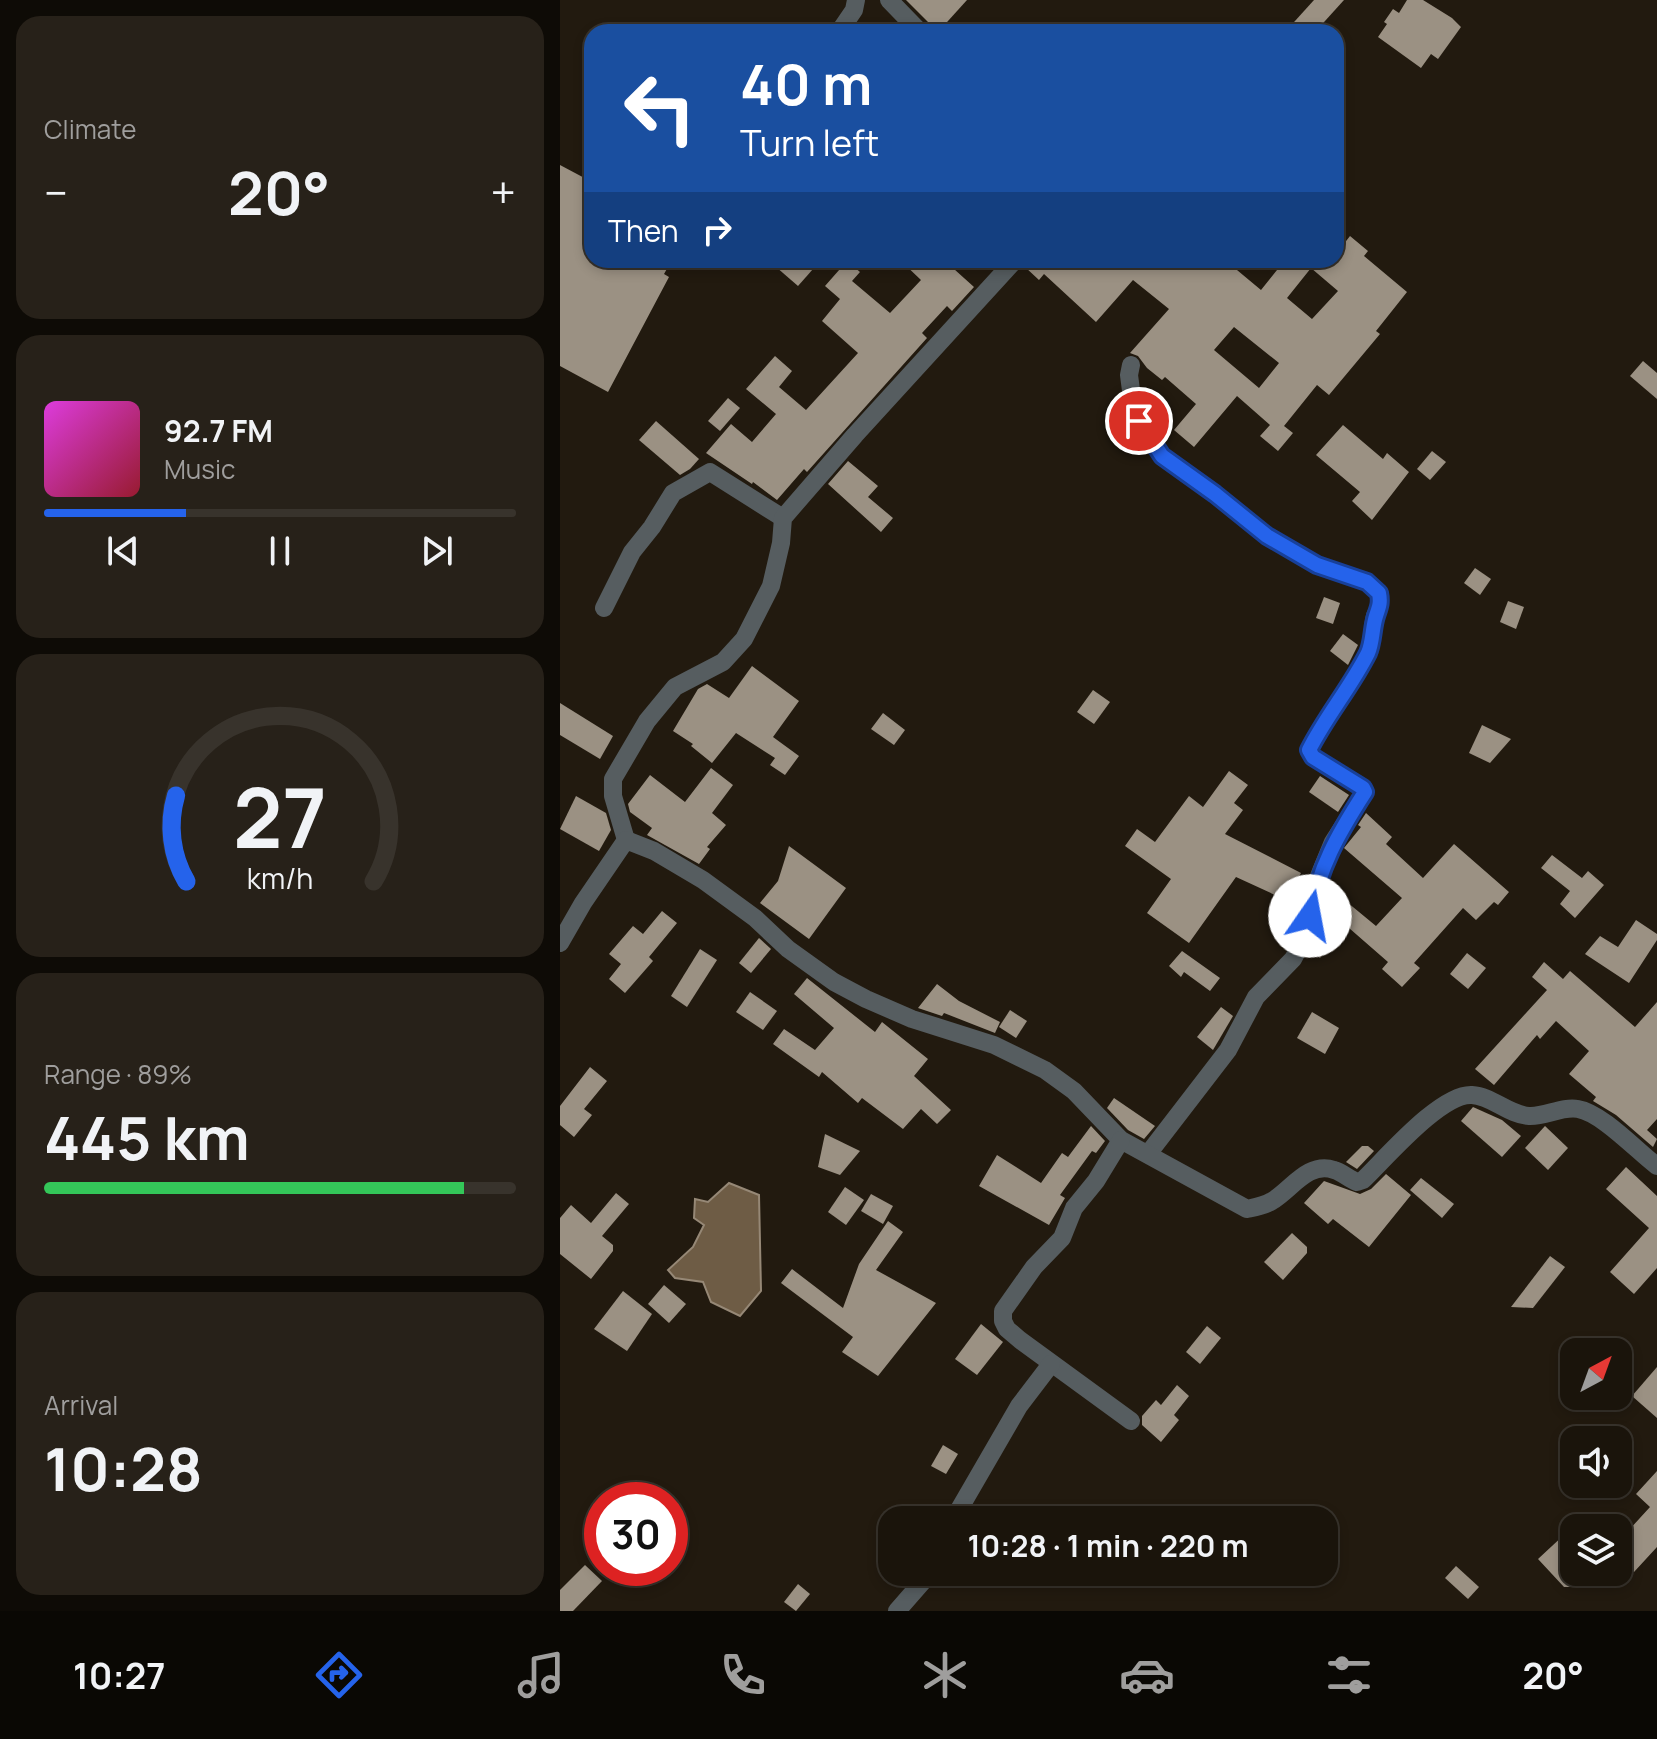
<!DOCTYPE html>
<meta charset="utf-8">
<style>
body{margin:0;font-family:Manrope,sans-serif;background:#272119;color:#f1f3f6;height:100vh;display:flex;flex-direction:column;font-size:30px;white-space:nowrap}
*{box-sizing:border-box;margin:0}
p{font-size:26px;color:#9f9e9d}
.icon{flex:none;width:44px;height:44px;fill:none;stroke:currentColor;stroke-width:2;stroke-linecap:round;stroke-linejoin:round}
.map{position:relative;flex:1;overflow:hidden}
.drawer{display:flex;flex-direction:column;gap:16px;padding:16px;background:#0e0b06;width:560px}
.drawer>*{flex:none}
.hud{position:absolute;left:24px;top:24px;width:760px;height:244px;border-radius:24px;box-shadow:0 4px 12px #0003,0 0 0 2px #38332c;background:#1a4fa0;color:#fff;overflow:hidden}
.needle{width:52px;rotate:41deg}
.controls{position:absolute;left:1000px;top:1338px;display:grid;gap:16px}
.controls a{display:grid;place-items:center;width:72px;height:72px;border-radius:16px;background:#1a140b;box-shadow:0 4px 12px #0003,0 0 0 2px #38332c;font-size:40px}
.speed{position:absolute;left:24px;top:1482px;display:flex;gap:16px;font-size:40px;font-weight:700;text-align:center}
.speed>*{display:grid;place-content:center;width:104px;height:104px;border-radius:50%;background:#1a140b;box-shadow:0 4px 12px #0003,0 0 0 2px #38332c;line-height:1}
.speed .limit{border:12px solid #d22;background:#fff;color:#111}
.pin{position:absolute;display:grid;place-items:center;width:68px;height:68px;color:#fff;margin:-34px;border:4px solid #fff;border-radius:50%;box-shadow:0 2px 8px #0007}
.me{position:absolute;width:88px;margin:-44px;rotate:12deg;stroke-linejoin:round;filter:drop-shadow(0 0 6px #0008)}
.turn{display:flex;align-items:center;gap:28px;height:168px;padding:0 24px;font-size:36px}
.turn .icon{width:104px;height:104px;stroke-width:2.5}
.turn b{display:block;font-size:56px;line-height:68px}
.then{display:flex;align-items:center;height:76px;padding:0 24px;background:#0003;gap:16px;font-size:30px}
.big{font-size:60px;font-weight:700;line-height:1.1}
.drawer .widget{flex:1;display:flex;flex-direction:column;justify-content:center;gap:12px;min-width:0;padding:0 28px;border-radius:24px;background:#272119}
.drawer .dial{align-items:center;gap:0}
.dial svg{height:208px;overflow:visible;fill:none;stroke:#38332c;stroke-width:7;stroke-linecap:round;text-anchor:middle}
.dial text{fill:#f1f3f6;stroke:none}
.song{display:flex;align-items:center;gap:24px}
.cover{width:96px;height:96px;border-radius:12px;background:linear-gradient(135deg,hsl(300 70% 55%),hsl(350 70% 35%))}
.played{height:8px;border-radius:4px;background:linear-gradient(90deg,#2563eb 30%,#38332c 30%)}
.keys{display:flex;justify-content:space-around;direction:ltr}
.heat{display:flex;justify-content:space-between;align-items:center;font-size:44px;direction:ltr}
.charge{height:12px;border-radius:6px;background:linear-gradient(90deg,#34c759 89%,#38332c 0)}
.trip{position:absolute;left:318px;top:1506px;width:460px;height:80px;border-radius:24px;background:#1a140b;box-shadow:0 4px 12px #0003,0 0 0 2px #38332c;font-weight:700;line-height:80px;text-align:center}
.tabs{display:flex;height:128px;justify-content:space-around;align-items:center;background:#0a0804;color:#9f9e9d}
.tabs .icon{width:56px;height:56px}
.tabs .on{color:#2563eb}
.tabs b{font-size:36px;color:#f1f3f6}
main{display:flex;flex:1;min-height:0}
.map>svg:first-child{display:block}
.water{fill:#6e5c45;stroke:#968876;stroke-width:2}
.building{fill:#9b9183;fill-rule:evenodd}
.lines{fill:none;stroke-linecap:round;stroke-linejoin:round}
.street{stroke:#565d60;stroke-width:18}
.route-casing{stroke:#184099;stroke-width:20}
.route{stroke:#2563eb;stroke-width:14}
</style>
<main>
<section class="drawer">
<div class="widget"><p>Climate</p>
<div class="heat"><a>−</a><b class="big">20°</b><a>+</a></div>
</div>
<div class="widget">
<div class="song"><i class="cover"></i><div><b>92.7 FM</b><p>Music</p></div></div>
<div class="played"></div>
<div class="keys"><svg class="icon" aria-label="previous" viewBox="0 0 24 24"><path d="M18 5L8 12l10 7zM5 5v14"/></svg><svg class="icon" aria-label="pause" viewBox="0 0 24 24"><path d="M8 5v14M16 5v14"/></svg><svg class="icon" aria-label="next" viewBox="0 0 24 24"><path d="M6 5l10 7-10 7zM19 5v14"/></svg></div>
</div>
<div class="widget dial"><svg viewBox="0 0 100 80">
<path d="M14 69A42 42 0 1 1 86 69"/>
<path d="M14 69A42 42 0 0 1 10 36" stroke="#2563eb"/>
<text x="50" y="56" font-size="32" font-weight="700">27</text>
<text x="50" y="72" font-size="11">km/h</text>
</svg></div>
<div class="widget"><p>Range · 89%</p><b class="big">445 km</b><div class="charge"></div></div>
<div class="widget"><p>Arrival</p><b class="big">10:28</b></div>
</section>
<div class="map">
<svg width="1097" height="1611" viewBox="0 0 1097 1611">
<rect width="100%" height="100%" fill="#221a0f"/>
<polygon class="water" points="169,1183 199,1195 201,1291 180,1316 151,1302 143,1282 115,1278 108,1270 133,1247 144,1225 134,1218 135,1199 148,1202"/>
<g class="building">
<polygon points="346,0 407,0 378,32"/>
<polygon points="754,0 784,0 755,32 725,32"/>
<polygon points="847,0 863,0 892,18 901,27 878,59 871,54 861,68 818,37 827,24 824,22 833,9 839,13"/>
<polygon points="0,165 32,182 32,260 112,260 104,274 109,277 48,392 0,366"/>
<path d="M790,236L808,251L804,256L847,292L816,331L820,334L769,395L757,385L724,426L733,433L718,451L700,436L710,425L677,396L634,447L614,430L636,404L605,377L602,380L587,368L578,356L570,353L609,309L573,280L536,322L484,274L479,280L465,267L467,260H665L701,290L725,260H776V254ZM751,268L778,291L752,319L727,298ZM674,327L719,363L699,388L654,350Z"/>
<polygon points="208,260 261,260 238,286"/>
<polygon points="340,260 384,260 414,287 392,311 387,306 362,333 367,338 247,472 244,469 217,500 193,482 192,484 146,453 171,424 192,442 216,414 186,389 215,356 232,371 219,387 246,410 298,353 262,321 280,299 265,286 287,261 300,272 292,281 330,313 361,280"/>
<polygon points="1083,361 1097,373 1097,399 1070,376"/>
<polygon points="168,398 180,408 160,431 148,421"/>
<polygon points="96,421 139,459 130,469 120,475 79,440"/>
<polygon points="783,425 823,459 827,453 849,472 812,520 792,501 800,492 756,455"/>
<polygon points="872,451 886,462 870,480 857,469"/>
<polygon points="288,461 318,486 308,497 333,518 321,532 268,484"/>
<polygon points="915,568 931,579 920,595 904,583"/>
<polygon points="764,597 780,603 773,624 756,618"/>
<polygon points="948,601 964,607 956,629 940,622"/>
<polygon points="783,634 798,645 788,665 770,651"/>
<polygon points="192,666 239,701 213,737 239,756 225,775 210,765 215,758 176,733 152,763 131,746 133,744 113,731 138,689 147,684 169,698"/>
<polygon points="533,690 550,702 534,724 517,712"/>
<polygon points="0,703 53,736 40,759 0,735"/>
<polygon points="323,713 345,730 334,745 311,729"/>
<polygon points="922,725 951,739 930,763 909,753"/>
<polygon points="151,768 173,785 152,813 166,825 147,847 150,849 139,864 87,835 92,828 70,812 68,804 90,775 125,802"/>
<polygon points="669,771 688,785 674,803 683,810 665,834 741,873 728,901 676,877 629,943 587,913 611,879 565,846 577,829 595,842 629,796 643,807"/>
<polygon points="760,776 789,795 778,812 749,792"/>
<polygon points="16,796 46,813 51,830 39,851 0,829"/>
<polygon points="806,813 832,837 826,844 863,878 894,844 949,892 938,905 934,902 916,920 903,908 854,963 860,968 842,987 822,969 828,962 789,928 782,937 778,934 760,958 751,951 759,936 764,908 776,893 816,926 842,898 784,848 801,827 798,825"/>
<polygon points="229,846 286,888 249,939 200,903 218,881"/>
<polygon points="992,855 1022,878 1028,871 1044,885 1015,918 1000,904 1010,891 981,868"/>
<polygon points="102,911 117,923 89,957 93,961 65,993 49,979 61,964 49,954 73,926 83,934"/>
<polygon points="1076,920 1097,934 1097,940 1069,983 1025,954 1040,936 1058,947"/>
<polygon points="199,938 211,949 191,973 179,963"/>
<polygon points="140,949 157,960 127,1007 111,996"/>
<polygon points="622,951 660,978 650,991 624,972 621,977 609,966"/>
<polygon points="907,953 926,968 908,989 890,974"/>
<polygon points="984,962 1003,979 1010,971 1075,1027 1097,1002 1097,1119 1087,1130 1097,1139 1093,1147 1056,1115 1033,1101 1036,1097 1009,1074 1029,1051 996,1021 980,1039 977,1035 934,1085 915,1069 987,990 972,977"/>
<polygon points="247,978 315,1032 322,1022 368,1059 354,1076 391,1110 377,1124 361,1109 343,1129 302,1098 298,1103 262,1072 259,1077 213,1044 224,1029 255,1050 274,1028 234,994"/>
<polygon points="377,984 399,1001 440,1022 435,1033 384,1013 382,1016 358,1008"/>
<polygon points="190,992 217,1011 203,1030 176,1012"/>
<polygon points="661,1007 673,1016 653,1050 637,1037"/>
<polygon points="450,1010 467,1021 456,1038 439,1027"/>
<polygon points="752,1012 779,1028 765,1054 737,1038"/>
<polygon points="30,1067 47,1081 24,1109 32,1115 14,1137 0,1125 0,1106"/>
<polygon points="554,1098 595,1126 584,1139 568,1130 547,1108"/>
<polygon points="913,1107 942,1120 961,1136 942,1157 901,1121"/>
<polygon points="531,1126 545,1141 536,1153 532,1151 500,1195 505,1198 489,1225 419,1186 437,1155 481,1183 502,1153 508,1157"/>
<polygon points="985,1126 1008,1148 988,1170 965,1148"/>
<polygon points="265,1134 300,1151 280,1175 258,1167"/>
<polygon points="802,1146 808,1146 814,1151 797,1169 786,1162"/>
<polygon points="1066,1167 1097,1196 1097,1268 1074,1294 1050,1272 1089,1228 1046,1189"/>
<polygon points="826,1174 851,1195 809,1247 773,1219 768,1224 744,1203 764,1181 800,1194 811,1189"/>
<polygon points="861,1178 894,1204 882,1218 850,1190"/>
<polygon points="285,1187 304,1200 286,1225 268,1212"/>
<polygon points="56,1193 69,1204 42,1236 53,1245 53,1251 31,1279 0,1254 0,1218 11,1205 31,1223"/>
<polygon points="311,1194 333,1206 323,1224 301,1211"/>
<polygon points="328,1221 343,1232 316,1270 376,1303 318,1376 282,1352 293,1337 221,1283 232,1269 283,1308 299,1264"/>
<polygon points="732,1233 747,1247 747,1253 723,1280 704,1262"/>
<polygon points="990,1256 1005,1267 973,1308 951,1307"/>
<polygon points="104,1285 126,1304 109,1323 88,1304"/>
<polygon points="63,1291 92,1314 67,1351 34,1329"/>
<polygon points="421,1324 443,1342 417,1375 395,1359"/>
<polygon points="647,1326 661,1338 640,1364 626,1352"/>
<polygon points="1097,1367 1097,1418 1072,1396"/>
<polygon points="617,1385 629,1396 614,1415 619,1420 601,1442 582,1425 582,1416 596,1400 601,1405"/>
<polygon points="383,1445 398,1454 386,1474 371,1466"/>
<polygon points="1097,1471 1097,1547 1074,1572 1058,1557 1058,1542 1090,1507 1076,1494"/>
<polygon points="1006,1533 1014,1541 1014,1573 1019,1579 1010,1587 1004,1587 978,1559"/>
<polygon points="25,1565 42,1581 13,1611 0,1611 0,1590"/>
<polygon points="896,1566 919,1587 908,1599 885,1578"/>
<polygon points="238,1584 250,1594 236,1611 224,1602"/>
</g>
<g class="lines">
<g class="street">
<polyline points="329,0 360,32"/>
<polyline points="279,32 294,10 296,0"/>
<path d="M571,365L569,375L572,398L579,421L602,456L655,494L707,536L757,565L807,582L819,593C821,604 819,607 815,616C812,628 813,642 808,653C791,687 766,716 749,750L753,757L803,788L805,792L773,842L757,881L747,933L733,959L696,997L668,1050L588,1154"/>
<polyline points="44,608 72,552 92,527 113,493 150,472 223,518"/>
<polyline points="66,840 53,796 53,779 87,721 115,687 163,662 184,639 211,586 221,543 223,518 295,435 455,260"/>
<path d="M0,943L23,903L66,840L94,851L143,880L195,918L228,949L274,982L306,999L352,1019L434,1045L485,1070L514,1091L561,1140L687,1209C697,1207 704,1206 712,1201C731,1190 748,1161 774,1170C782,1172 789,1179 797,1182L803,1180C826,1158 881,1093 912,1095C932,1096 949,1115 969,1116C985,1117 1002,1106 1018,1109C1042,1113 1077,1151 1097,1166"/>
<polyline points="561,1140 536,1181 514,1208 502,1238 474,1267 443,1311 443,1321 447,1329 460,1340 571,1421"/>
<polyline points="393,1520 459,1406 491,1364"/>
<polyline points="337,1611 371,1572"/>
</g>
</g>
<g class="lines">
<g class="route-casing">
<path id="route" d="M579,421L602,456L655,494L707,536L757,565L807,582L819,593C821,603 819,607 816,616C812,628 813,642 808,653C791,687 766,716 749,750L753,757L803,788L805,792C778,834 759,867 750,916"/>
</g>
<use href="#route" class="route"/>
</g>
</svg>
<div class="controls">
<a><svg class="needle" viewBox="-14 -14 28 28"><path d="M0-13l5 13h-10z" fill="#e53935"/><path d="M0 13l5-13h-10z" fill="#9f9e9d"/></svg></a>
<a><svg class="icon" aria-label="sound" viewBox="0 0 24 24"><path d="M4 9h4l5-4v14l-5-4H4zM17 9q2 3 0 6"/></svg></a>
<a><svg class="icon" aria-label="layers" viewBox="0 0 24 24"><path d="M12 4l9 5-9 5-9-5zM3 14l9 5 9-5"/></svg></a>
</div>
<div class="speed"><div class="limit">30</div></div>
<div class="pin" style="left:579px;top:421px;background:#d93025"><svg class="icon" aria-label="arrive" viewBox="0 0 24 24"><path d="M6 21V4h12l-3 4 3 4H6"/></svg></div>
<svg class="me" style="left:750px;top:916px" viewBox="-20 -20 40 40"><circle r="19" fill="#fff"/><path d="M0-13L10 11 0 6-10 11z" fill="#2563eb"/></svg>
<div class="trip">10:28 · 1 min · 220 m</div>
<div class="hud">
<div class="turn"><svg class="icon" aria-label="left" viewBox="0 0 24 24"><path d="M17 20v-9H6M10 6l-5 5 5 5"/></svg><div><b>40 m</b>Turn left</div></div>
<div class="then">Then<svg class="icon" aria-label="right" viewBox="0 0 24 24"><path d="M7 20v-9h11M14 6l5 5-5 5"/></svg></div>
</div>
</div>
</main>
<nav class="tabs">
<b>10:27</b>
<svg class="icon on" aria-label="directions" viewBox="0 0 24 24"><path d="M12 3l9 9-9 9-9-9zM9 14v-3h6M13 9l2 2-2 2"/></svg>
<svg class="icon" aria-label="music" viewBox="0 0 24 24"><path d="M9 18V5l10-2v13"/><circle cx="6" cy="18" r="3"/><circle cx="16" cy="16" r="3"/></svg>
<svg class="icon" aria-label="phone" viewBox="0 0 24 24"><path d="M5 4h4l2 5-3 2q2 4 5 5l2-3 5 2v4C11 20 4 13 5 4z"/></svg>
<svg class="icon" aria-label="climate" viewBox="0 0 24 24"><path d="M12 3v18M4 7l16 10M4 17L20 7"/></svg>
<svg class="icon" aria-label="car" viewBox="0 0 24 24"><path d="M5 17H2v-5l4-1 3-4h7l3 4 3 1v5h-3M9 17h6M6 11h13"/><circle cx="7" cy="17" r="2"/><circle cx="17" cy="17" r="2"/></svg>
<svg class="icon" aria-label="filters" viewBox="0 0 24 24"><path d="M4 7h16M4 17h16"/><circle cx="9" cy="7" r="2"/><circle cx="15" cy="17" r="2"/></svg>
<b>20°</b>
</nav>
